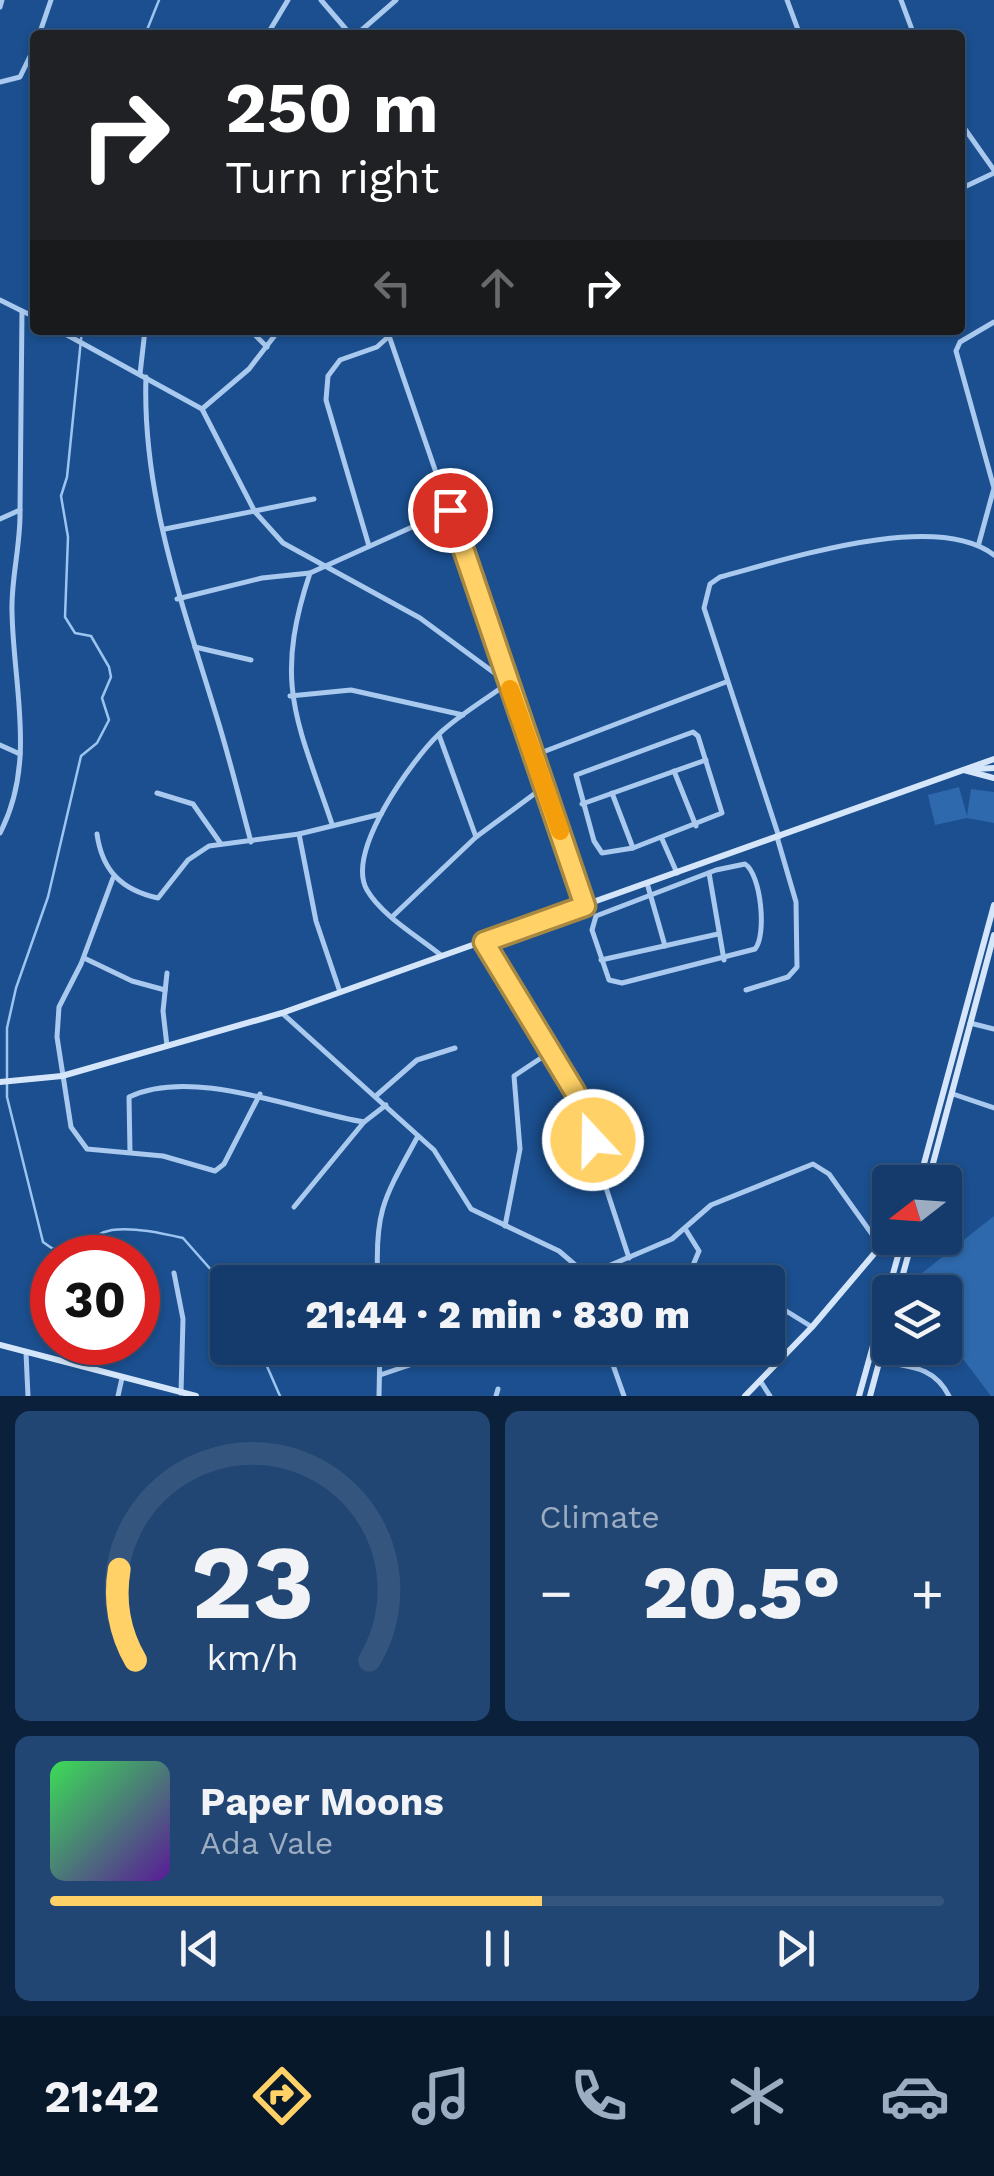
<!DOCTYPE html>
<meta charset="utf-8">
<style>
body{margin:0;font-family:"Work Sans",sans-serif;background:#214673;color:#f1f3f6;height:100vh;display:flex;flex-direction:column;font-size:38px;white-space:nowrap}
*{box-sizing:border-box;margin:0}
p{font-size:32px;color:#9dadc1}
.icon{flex:none;width:55px;height:55px;fill:none;stroke:currentColor;stroke-width:2;stroke-linecap:round;stroke-linejoin:round}
.map{position:relative;height:1396px;overflow:hidden}
.drawer{display:flex;flex-direction:column;gap:15px;padding:15px;background:#0b203b;flex:1}
.drawer>*{flex:none}
.hud{position:absolute;left:30px;top:30px;width:935px;height:305px;border-radius:10px;box-shadow:0 2px 8px #0004,0 0 0 2px #33557e;background:#202124;color:#fff;overflow:hidden}
.needle{width:65px;rotate:253deg}
.buttons{position:absolute;left:872px;top:1165px;display:grid;gap:20px}
.buttons a{display:grid;place-items:center;width:90px;height:90px;border-radius:10px;background:#143b6b;box-shadow:0 2px 8px #0004,0 0 0 2px #33557e;font-size:50px}
.speed{position:absolute;left:30px;top:1235px;display:flex;gap:20px;font-size:50px;font-weight:700;text-align:center}
.speed>*{display:grid;place-content:center;width:130px;height:130px;border-radius:50%;background:#143b6b;box-shadow:0 2px 8px #0004,0 0 0 2px #33557e;line-height:1}
.speed .limit{border:15px solid #d22;background:#fff;color:#111}
.pin{position:absolute;display:grid;place-items:center;width:85px;height:85px;color:#fff;margin:-42px;border:5px solid #fff;border-radius:50%;box-shadow:0 2px 10px #0007}
.me{position:absolute;width:110px;margin:-55px;rotate:339deg;stroke-linejoin:round;filter:drop-shadow(0 0 8px #0008)}
.turn{display:flex;align-items:center;gap:35px;height:210px;padding:0 30px;font-size:45px}
.turn .icon{width:130px;height:130px;stroke-width:2.5}
.turn b{display:block;font-size:70px;line-height:85px}
.lanes{display:flex;align-items:center;height:95px;padding:0 30px;background:#0003;justify-content:center;gap:50px;direction:ltr}
.lanes .off{opacity:.35}
.big{font-size:75px;font-weight:800;line-height:1.1}
.drawer .card{flex:1;display:flex;flex-direction:column;justify-content:center;gap:15px;min-width:0;padding:0 35px;border-radius:15px;background:#214673}
.drawer .dial{align-items:center;gap:0}
.dial svg{height:260px;overflow:visible;fill:none;stroke:#33557e;stroke-width:7;stroke-linecap:round;text-anchor:middle}
.dial text{fill:#f1f3f6;stroke:none}
.song{display:flex;align-items:center;gap:30px}
.cover{width:120px;height:120px;border-radius:15px;background:linear-gradient(135deg,hsl(130 70% 55%),hsl(270 70% 35%))}
.played{height:10px;border-radius:5px;background:linear-gradient(90deg,#ffd166 55%,#33557e 55%)}
.keys{display:flex;justify-content:space-around;direction:ltr}
.heat{display:flex;justify-content:space-between;align-items:center;font-size:55px;direction:ltr}
.drawer .tiles{flex:1;display:grid;gap:15px;grid-template-columns:1fr 1fr}
.card:last-child{grid-column:span 2}
.trip{position:absolute;left:210px;top:1265px;width:575px;height:100px;border-radius:10px;background:#143b6b;box-shadow:0 2px 8px #0004,0 0 0 2px #33557e;font-weight:800;line-height:100px;text-align:center}
.tab-bar{display:flex;height:160px;justify-content:space-around;align-items:center;background:#08182b;color:#9dadc1}
.tab-bar .icon{width:70px;height:70px}
.tab-bar .on{color:#ffd166}
.tab-bar b{font-size:45px;color:#f1f3f6}
.map>svg:first-child{display:block}
.pitch{fill:#2e69ad}
.lines{fill:none;stroke-linecap:round;stroke-linejoin:round}
.stream{stroke:#9cc4f0;stroke-width:2.5}
.street{stroke:#a9c9ee;stroke-width:5}
.secondary{stroke:#d6e6fa;stroke-width:6}
.route-casing{stroke:#a68842;stroke-width:25}
.route{stroke:#ffd166;stroke-width:18}
.slow{stroke:#f59e0b;stroke-width:18}
</style>
<div class="map">
<svg width="994" height="1396" viewBox="0 0 994 1396">
<rect width="100%" height="100%" fill="#1b4f8f"/>
<g class="pitch">
<polygon points="959,787 967,816 971,789 994,792 994,823 967,818 935,825 928,795"/>
<polygon points="994,1216 994,1396 991,1396 945,1335 945,1292 913,1292 907,1285"/>
</g>
<g class="lines">
<g class="stream">
<polyline points="145,35 159,0"/>
<path d="M82,330L67,477L61,496L68,537L65,617L75,633L91,636L109,667L111,677L102,698L109,720L97,743L81,756L48,897L16,988L7,1028V1097L43,1242C80,1271 81,1235 112,1230C134,1227 161,1233 183,1238L228,1289"/>
<polyline points="259,1348 280,1396"/>
</g>
<g class="street">
<polyline points="321,0 351,35"/>
<polyline points="787,0 800,35"/>
<polyline points="901,0 914,35"/>
<polyline points="0,7 2,0"/>
<polyline points="39,35 51,0"/>
<polyline points="267,35 288,0"/>
<polyline points="356,35 396,0"/>
<polyline points="0,82 20,77 35,46"/>
<polyline points="960,122 994,170"/>
<polyline points="960,189 994,173"/>
<polyline points="0,300 22,311 20,510 0,519"/>
<polyline points="22,311 35,317"/>
<path d="M58,330L202,409L255,512L283,543L420,618L508,683C485,700 459,715 439,734C412,760 345,852 367,890C382,916 419,937 442,956"/>
<polyline points="250,330 267,347"/>
<polyline points="387,330 585,906"/>
<polyline points="140,374 145,330"/>
<path d="M146,377C142,492 181,600 214,708C228,752 239,797 251,842"/>
<polyline points="202,409 249,369 279,330"/>
<polyline points="165,529 314,499"/>
<polyline points="979,543 994,488 956,351 960,342 994,322"/>
<polyline points="369,546 326,400 328,376 340,360 377,347 388,337"/>
<polyline points="177,599 262,578 310,573"/>
<polyline points="195,647 251,660"/>
<polyline points="290,696 351,690 463,715"/>
<polygon points="693,732 698,736 722,813 633,848 602,853 594,841 576,775"/>
<polyline points="439,735 476,837"/>
<polyline points="0,745 20,754"/>
<polyline points="535,755 726,682"/>
<polyline points="674,771 696,826"/>
<polyline points="157,793 193,804 221,844"/>
<polyline points="612,793 633,848"/>
<polyline points="582,804 706,760"/>
<path d="M332,824C297,720 273,684 310,573L450,510"/>
<path d="M0,833C37,762 13,686 12,611C11,578 21,544 20,510"/>
<path d="M97,834C102,870 121,890 158,898L188,860L209,846L299,834"/>
<path d="M779,837L704,608L710,584L720,577C788,559 935,510 994,555"/>
<polyline points="662,839 677,873"/>
<path d="M745,864C761,874 767,935 755,949L622,983L609,980L592,930L596,916L716,870Z"/>
<polyline points="709,873 724,960"/>
<polyline points="113,878 81,964 59,1007 57,1037 71,1127 87,1149 163,1156 215,1171 224,1164 260,1094"/>
<polyline points="647,883 665,946"/>
<polyline points="393,916 476,837 545,786"/>
<polyline points="484,942 575,1093 629,1258"/>
<polyline points="84,958 132,981 165,990"/>
<polyline points="601,960 718,934"/>
<polyline points="746,990 788,977 797,967 796,902 777,837"/>
<polyline points="340,992 316,921 299,834 381,814"/>
<polyline points="282,1013 434,1150 471,1209 559,1251 587,1275 588,1282"/>
<polyline points="970,1023 994,1029"/>
<polyline points="167,1046 163,1011 167,973"/>
<polyline points="953,1094 994,1108"/>
<polyline points="377,1095 417,1060 455,1048"/>
<path d="M130,1152L129,1097C194,1066 300,1112 364,1122"/>
<polyline points="294,1207 364,1122 386,1105"/>
<polyline points="505,1226 520,1149 514,1076 550,1052"/>
<polyline points="174,1273 183,1319 181,1393"/>
<polyline points="587,1275 672,1239 711,1205 813,1164 829,1174 879,1244"/>
<path d="M378,1282C374,1211 384,1198 418,1136"/>
<polyline points="686,1282 699,1251 686,1230"/>
<polyline points="768,1310 783,1309 812,1327"/>
<polyline points="607,1348 624,1396"/>
<polyline points="26,1353 28,1396"/>
<path d="M879,1361C910,1367 934,1366 949,1396"/>
<polyline points="380,1375 460,1348"/>
<polyline points="761,1382 770,1396"/>
<polyline points="118,1396 122,1378"/>
<polyline points="379,1396 380,1348"/>
<polyline points="496,1396 498,1389"/>
</g>
<g class="secondary">
<polyline points="974,769 994,768"/>
<polyline points="964,770 994,778"/>
<polyline points="0,1082 62,1076 282,1013 994,759"/>
<polyline points="919,1182 994,905"/>
<polyline points="928,1182 994,935"/>
<polyline points="898,1292 913,1238"/>
<polyline points="0,1345 196,1396"/>
<polyline points="745,1396 812,1327 890,1235"/>
<polyline points="859,1396 903,1238"/>
<polyline points="870,1396 890,1322"/>
</g>
</g>
<g class="lines">
<g class="route-casing">
<polyline id="route" points="450,510 585,906 484,942 575,1092 593,1140"/>
</g>
<use href="#route" class="route"/>
<polyline class="slow" points="510,689 560,831"/>
</g>
</svg>
<div class="buttons">
<a><svg class="needle" viewBox="-14 -14 28 28"><path d="M0-13l5 13h-10z" fill="#e53935"/><path d="M0 13l5-13h-10z" fill="#9dadc1"/></svg></a>
<a><svg class="icon" aria-label="layers" viewBox="0 0 24 24"><path d="M12 4l9 5-9 5-9-5zM3 14l9 5 9-5"/></svg></a>
</div>
<div class="speed"><div class="limit">30</div></div>
<div class="pin" style="left:450px;top:510px;background:#d93025"><svg class="icon" aria-label="arrive" viewBox="0 0 24 24"><path d="M6 21V4h12l-3 4 3 4H6"/></svg></div>
<svg class="me" style="left:593px;top:1140px" viewBox="-20 -20 40 40"><circle r="17" fill="#ffd166" stroke="#fff" stroke-width="3"/><path d="M0-11L8 9 0 5-8 9z" fill="#fff"/></svg>
<div class="trip">21:44 · 2 min · 830 m</div>
<div class="hud">
<div class="turn"><svg class="icon" aria-label="right" viewBox="0 0 24 24"><path d="M7 20v-9h11M14 6l5 5-5 5"/></svg><div><b>250 m</b>Turn right</div></div>
<div class="lanes"><svg class="icon off" aria-label="left" viewBox="0 0 24 24"><path d="M17 20v-9H6M10 6l-5 5 5 5"/></svg><svg class="icon off" aria-label="ahead" viewBox="0 0 24 24"><path d="M12 20V5M6 11l6-6 6 6"/></svg><svg class="icon" aria-label="right" viewBox="0 0 24 24"><path d="M7 20v-9h11M14 6l5 5-5 5"/></svg></div>
</div>
</div>
<section class="drawer">
<div class="tiles">
<div class="card dial"><svg viewBox="0 0 100 80">
<path d="M14 69A42 42 0 1 1 86 69"/>
<path d="M14 69A42 42 0 0 1 9 41" stroke="#ffd166"/>
<text x="50" y="56" font-size="32" font-weight="700">23</text>
<text x="50" y="72" font-size="11">km/h</text>
</svg></div>
<div class="card"><p>Climate</p>
<div class="heat"><a>−</a><b class="big">20.5°</b><a>+</a></div>
</div>
<div class="card">
<div class="song"><i class="cover"></i><div><b>Paper Moons</b><p>Ada Vale</p></div></div>
<div class="played"></div>
<div class="keys"><svg class="icon" aria-label="previous" viewBox="0 0 24 24"><path d="M18 5L8 12l10 7zM5 5v14"/></svg><svg class="icon" aria-label="pause" viewBox="0 0 24 24"><path d="M8 5v14M16 5v14"/></svg><svg class="icon" aria-label="next" viewBox="0 0 24 24"><path d="M6 5l10 7-10 7zM19 5v14"/></svg></div>
</div>
</div>
</section>
<nav class="tab-bar">
<b>21:42</b>
<svg class="icon on" aria-label="directions" viewBox="0 0 24 24"><path d="M12 3l9 9-9 9-9-9zM9 14v-3h6M13 9l2 2-2 2"/></svg>
<svg class="icon" aria-label="music" viewBox="0 0 24 24"><path d="M9 18V5l10-2v13"/><circle cx="6" cy="18" r="3"/><circle cx="16" cy="16" r="3"/></svg>
<svg class="icon" aria-label="phone" viewBox="0 0 24 24"><path d="M5 4h4l2 5-3 2q2 4 5 5l2-3 5 2v4C11 20 4 13 5 4z"/></svg>
<svg class="icon" aria-label="climate" viewBox="0 0 24 24"><path d="M12 3v18M4 7l16 10M4 17L20 7"/></svg>
<svg class="icon" aria-label="car" viewBox="0 0 24 24"><path d="M5 17H2v-5l4-1 3-4h7l3 4 3 1v5h-3M9 17h6M6 11h13"/><circle cx="7" cy="17" r="2"/><circle cx="17" cy="17" r="2"/></svg>
</nav>
